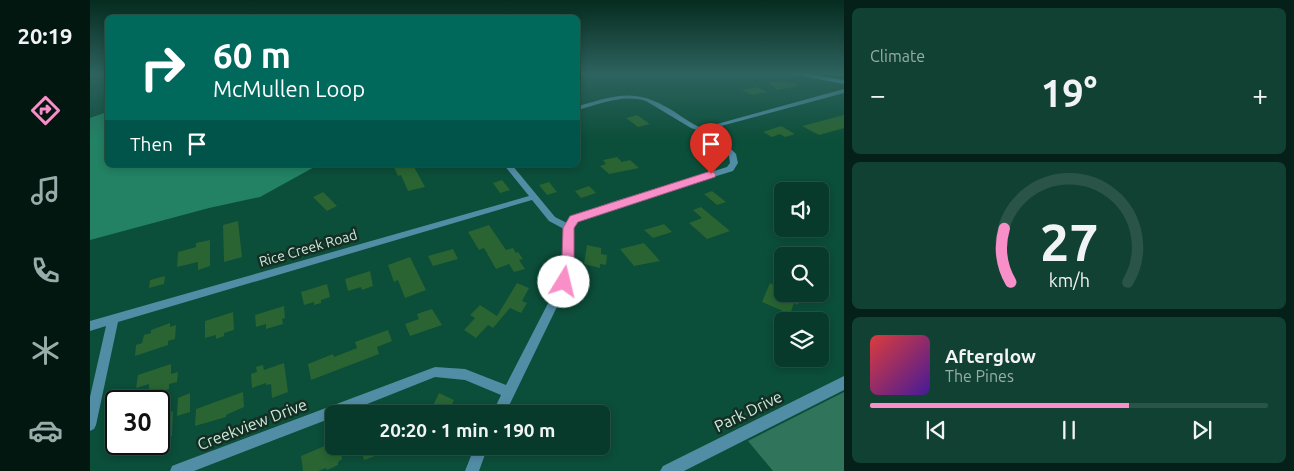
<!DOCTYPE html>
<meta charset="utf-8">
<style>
body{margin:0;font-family:Ubuntu,sans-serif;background:#114133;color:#f1f3f6;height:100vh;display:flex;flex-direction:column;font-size:19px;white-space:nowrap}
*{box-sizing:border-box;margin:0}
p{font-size:16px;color:#98ada9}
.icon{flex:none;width:28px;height:28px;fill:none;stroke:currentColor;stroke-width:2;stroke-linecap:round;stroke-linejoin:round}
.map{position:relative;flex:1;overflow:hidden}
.side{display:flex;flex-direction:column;gap:8px;padding:8px;background:#042018;width:450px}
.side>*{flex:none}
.guide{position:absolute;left:15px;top:15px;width:475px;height:152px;border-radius:8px;box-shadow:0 2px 8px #0003,0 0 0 1px #295447;background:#00695c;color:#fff;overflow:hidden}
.tools{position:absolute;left:684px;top:182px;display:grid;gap:10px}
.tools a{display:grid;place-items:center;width:55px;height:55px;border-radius:8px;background:#083a2b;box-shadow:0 2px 8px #0003,0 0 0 1px #295447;font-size:25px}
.speed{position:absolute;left:15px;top:390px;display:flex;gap:10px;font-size:25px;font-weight:700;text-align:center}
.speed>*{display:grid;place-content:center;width:65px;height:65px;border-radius:50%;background:#083a2b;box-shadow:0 2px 8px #0003,0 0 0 1px #295447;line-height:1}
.speed .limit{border:2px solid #111;border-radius:8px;background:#fff;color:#111}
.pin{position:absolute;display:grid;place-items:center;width:42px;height:42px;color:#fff;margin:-51px -21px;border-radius:50% 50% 50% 0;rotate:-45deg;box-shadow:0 0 5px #0007}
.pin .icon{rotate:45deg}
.me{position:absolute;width:55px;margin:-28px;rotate:9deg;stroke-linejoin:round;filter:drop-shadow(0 0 4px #0008)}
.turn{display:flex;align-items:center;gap:18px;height:105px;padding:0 25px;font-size:22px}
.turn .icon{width:65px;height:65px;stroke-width:2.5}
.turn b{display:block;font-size:35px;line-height:42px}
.then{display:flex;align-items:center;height:48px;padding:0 25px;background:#0003;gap:10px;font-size:19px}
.big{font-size:38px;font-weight:600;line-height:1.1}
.side .card{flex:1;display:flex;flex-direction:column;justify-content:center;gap:8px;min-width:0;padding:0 18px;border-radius:8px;background:#114133}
.side .dial{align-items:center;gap:0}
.dial svg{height:130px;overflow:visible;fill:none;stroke:#295447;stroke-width:7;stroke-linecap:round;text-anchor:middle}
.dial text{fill:#f1f3f6;stroke:none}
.song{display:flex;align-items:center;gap:15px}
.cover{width:60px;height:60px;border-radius:8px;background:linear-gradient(135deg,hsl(0 70% 55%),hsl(260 70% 35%))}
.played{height:5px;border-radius:2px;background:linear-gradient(90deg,#f98fc9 65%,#295447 65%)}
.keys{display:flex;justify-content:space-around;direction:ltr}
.heat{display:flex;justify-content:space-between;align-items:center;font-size:28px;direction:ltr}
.trip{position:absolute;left:235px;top:405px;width:285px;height:50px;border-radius:8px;background:#083a2b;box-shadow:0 2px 8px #0003,0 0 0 1px #295447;font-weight:600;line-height:50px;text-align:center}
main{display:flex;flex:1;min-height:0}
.dock{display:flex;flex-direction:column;width:90px;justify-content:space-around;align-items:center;background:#031711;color:#98ada9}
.dock .icon{width:35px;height:35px}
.dock .active{color:#f98fc9}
.dock b{font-size:22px;color:#f1f3f6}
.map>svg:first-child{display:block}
.green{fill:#30745c}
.forest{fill:#228263}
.building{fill:#296432}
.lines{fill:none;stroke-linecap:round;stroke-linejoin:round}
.service{stroke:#528da6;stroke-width:3}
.minor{fill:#528da6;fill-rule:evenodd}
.tertiary{fill:#528da6;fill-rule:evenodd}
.secondary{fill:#52b7de;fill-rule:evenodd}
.route{fill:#f98fc9;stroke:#a25d83}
.labels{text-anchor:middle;stroke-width:5;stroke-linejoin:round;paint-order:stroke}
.street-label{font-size:14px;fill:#cceadd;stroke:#152e24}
.near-street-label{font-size:16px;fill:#cceadd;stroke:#152e24}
</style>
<main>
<nav class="dock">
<b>20:19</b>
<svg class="icon active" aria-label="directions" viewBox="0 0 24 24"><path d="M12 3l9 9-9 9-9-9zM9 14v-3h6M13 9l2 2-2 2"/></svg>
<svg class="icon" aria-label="music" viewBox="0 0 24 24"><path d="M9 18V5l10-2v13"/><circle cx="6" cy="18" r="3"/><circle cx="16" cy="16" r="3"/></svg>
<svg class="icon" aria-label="phone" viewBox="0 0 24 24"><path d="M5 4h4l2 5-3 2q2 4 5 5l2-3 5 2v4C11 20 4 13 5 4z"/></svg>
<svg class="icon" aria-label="climate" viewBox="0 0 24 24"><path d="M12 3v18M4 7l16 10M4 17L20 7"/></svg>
<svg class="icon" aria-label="car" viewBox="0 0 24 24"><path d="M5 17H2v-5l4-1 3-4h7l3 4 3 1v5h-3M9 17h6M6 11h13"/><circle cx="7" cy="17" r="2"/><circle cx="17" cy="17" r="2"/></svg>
</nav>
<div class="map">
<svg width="754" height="471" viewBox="0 0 754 471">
<rect width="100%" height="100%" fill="#0b4e39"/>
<polygon class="green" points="754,392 754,471 683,471 658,441"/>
<polygon class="forest" points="17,112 18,165 228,165 170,197 119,208 0,240 0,118"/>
<g class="building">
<polygon points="679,82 706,83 706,86 687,90"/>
<polygon points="667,87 677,92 662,95 652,90"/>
<polygon points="547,115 560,124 548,127 536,118"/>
<polygon points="754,115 754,128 729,135 712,126"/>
<polygon points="691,126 705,134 695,137 690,134 682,137 673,132"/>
<polygon points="527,157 532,162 540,160 549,168 519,174 510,166 516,164 513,160"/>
<polygon points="303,165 323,165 335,187 318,191 311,175 308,176"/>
<polygon points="412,180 420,190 410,193 403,183"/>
<polygon points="459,182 467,192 457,195 449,185"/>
<polygon points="499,186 506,193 491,198 485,191"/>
<polygon points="622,191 631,198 636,202 627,205 614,194"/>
<polygon points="233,192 247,206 237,211 223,197"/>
<polygon points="611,207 640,231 617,239 599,223 612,218 603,210"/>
<polygon points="148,221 152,257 134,262 133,225"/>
<polygon points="574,224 582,232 563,238 554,230"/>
<polygon points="399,225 416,250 423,248 426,253 428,252 433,259 429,260 435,269 424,272 419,264 406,269 394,248 389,250 378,232"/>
<polygon points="120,240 120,266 108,270 108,262 87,267 88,252 106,247 106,243"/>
<polygon points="554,243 570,261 544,266 530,249"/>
<polygon points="497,245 511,248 511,254 517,255 516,265 510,264 510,268 494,264"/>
<polygon points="363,249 368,259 343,266 338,256"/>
<polygon points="320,257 336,290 315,298 308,280 304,282 298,265"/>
<polygon points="280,271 283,286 272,290 271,287 258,291 255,279"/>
<polygon points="75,276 74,284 59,288 60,280"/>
<polygon points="427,283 439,288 432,301 437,303 431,313 420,308 403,328 398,325 386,338 374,330 385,318 380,315 390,305 407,316"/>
<polygon points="680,283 692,289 692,294 703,294 710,297 708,305 704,303 700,314 672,302"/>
<polygon points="237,284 240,297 231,300 231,303 224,305 224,302 214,305 211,292"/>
<polygon points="194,306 195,318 192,319 193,324 176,329 176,324 166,327 165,315"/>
<polygon points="342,309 352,325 320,336 315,324 329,319 327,314"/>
<polygon points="143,312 144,330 134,333 134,336 126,339 126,335 115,338 115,321"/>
<polygon points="80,323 80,327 86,325 85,339 78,341 78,345 45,356 46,345 52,343 54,335 61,333 61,330"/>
<polygon points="298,330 302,341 287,347 289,354 221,380 218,364 243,354 244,357 267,348 265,342"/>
<polygon points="194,363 198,392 182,398 181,384 176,385 176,383 162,388 161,374 167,372 166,367 173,365 174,370"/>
<polygon points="81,364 81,374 88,372 87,382 79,384 79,389 59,396 59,384 46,388 48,375"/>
<polygon points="153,392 154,407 136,415 136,417 105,426 106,409"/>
<polygon points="100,393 100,412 87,416 88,398"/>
<polygon points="349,393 364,400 357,414 339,414"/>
<polygon points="83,411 82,436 69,441 69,417"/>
<polygon points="244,442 244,446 250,446 252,459 248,462 248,465 237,470 236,468 228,471 213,471 211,456"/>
<polygon points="271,446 295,446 296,452 274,460"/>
</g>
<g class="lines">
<polyline class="service" points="0,75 2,74"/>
<g class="minor">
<path d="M754,89V93L631,126L627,130L626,134L646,154L648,163L643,171L528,206L487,221L482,228L483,257L479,282L415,414H402L411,395L375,380L345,377L252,414H244V417L104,471H80L82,466L87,464L345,367L375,369L416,385L469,282L473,257L474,229L459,221L442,200L28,322L6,425L4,429L0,431V397L16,326L0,331V321L439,196L414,165H422L465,217L477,223L481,217L522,202L637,167L640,163L639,156L621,135L601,128L556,101C533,94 510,104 488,110V106C524,96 544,87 580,109C593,117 605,127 620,131L622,128L627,124Z"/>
<polygon points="385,446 398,446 389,471 375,471"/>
</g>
<polygon class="tertiary" points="754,376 754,390 594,471 570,471 573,466"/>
<polygon class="secondary" points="702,74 719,74 754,80 754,84"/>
</g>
<linearGradient id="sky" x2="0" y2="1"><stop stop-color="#062b1f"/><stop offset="0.53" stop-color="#2e635f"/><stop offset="1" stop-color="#2e635f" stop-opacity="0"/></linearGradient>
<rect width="754" height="140" fill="url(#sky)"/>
<polygon class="route" points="621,171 626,174 625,177 488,222 484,228 484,258 480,282 478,286 469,286 468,282 472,258 473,228 480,216"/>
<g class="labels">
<g class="street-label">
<text transform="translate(218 248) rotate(-16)" y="5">Rice Creek Road</text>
</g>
<g class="near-street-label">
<text transform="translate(658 411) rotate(-26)" y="6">Park Drive</text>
<text transform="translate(162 424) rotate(-21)" y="6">Creekview Drive</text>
</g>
</g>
</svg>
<div class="tools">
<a><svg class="icon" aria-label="sound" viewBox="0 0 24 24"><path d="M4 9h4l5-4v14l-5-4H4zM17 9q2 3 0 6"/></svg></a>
<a><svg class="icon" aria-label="search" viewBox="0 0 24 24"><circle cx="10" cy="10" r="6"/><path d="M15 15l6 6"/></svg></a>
<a><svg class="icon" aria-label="layers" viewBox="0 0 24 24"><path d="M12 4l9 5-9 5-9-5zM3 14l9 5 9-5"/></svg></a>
</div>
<div class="speed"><div class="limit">30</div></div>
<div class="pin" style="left:621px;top:174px;background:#d93025"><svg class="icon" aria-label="arrive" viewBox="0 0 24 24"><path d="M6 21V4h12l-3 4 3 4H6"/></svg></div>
<svg class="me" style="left:474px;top:282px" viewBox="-20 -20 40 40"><circle r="19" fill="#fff"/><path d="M0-13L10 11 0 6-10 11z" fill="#f98fc9"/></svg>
<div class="trip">20:20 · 1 min · 190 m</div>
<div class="guide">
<div class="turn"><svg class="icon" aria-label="right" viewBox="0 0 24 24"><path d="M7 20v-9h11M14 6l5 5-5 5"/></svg><div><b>60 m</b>McMullen Loop</div></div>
<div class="then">Then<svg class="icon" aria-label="arrive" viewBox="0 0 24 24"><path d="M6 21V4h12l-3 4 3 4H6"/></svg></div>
</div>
</div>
<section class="side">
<div class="card"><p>Climate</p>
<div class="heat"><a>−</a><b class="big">19°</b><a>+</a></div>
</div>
<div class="card dial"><svg viewBox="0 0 100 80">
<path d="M14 69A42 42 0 1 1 86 69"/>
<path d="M14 69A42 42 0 0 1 10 36" stroke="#f98fc9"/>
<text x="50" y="56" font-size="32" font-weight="700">27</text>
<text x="50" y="72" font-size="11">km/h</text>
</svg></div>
<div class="card">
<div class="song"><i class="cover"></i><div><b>Afterglow</b><p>The Pines</p></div></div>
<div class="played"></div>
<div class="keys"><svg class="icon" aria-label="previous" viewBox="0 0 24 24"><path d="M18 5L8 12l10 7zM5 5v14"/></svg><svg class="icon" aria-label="pause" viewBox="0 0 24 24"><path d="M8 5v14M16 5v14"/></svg><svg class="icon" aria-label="next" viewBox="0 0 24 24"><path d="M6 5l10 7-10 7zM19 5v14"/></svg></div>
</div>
</section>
</main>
